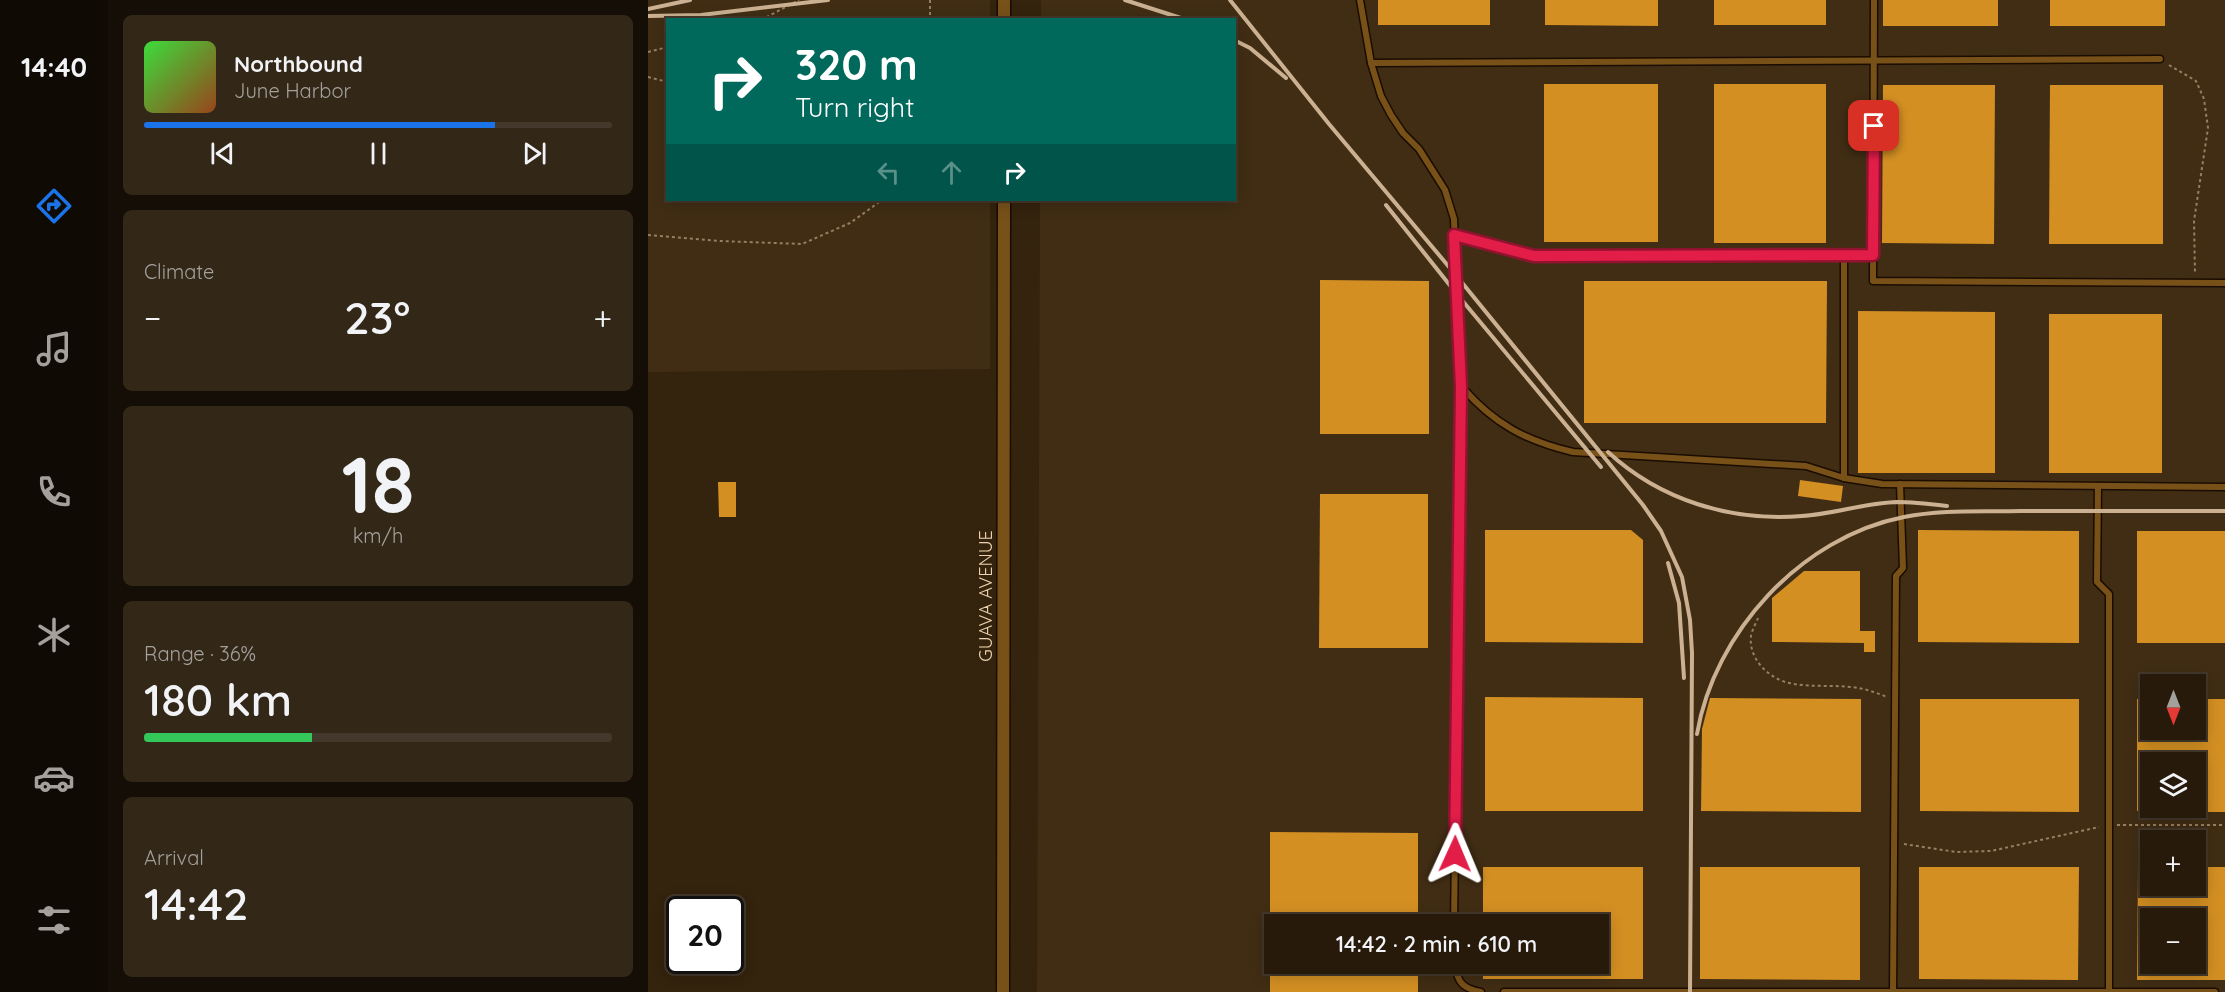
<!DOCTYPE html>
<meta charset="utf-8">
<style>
body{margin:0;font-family:Quicksand,sans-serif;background:#332718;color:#f1f3f6;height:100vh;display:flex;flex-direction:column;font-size:22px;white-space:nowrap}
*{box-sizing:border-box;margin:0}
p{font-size:20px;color:#a4a19c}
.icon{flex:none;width:33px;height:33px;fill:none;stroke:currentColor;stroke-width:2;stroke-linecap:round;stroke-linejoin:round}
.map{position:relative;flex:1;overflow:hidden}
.side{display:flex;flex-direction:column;gap:15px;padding:15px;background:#150e06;width:540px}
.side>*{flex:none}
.top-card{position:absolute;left:18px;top:18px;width:570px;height:183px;border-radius:0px;box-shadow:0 3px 15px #0003,0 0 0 2px #43382b;background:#00695c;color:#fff;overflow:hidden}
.needle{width:39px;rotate:180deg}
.tools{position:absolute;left:1492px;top:674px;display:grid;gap:12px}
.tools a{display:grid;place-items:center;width:66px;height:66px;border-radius:0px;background:#271a0a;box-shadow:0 3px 15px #0003,0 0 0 2px #43382b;font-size:30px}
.speed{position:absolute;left:18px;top:896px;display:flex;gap:12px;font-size:30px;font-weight:700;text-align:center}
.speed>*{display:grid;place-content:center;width:78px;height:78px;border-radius:50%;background:#271a0a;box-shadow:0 3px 15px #0003,0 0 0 2px #43382b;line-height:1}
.speed .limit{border:3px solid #111;border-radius:9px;background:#fff;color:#111}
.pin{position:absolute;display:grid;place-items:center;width:51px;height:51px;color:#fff;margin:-26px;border-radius:12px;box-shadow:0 3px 9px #0006}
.me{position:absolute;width:66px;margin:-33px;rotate:1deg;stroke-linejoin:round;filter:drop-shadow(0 0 4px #0008)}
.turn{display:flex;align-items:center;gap:21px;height:126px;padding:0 30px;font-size:27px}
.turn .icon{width:78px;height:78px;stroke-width:2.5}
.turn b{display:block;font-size:42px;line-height:51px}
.lanes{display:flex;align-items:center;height:57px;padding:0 30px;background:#0003;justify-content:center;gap:30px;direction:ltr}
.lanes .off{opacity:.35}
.big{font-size:45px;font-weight:600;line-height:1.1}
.side .tile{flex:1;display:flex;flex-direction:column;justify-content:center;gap:9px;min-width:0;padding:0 21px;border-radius:9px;background:#332718}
.side .dial{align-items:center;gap:0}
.dial b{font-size:78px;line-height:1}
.song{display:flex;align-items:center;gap:18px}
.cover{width:72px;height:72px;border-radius:9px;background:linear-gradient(135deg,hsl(120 70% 55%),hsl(20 70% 35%))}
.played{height:6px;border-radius:3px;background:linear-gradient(90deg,#1a73e8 75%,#43382b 75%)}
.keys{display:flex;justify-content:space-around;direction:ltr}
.heat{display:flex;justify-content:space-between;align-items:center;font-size:33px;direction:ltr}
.charge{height:9px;border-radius:4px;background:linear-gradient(90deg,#34c759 36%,#43382b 0)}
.trip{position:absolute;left:616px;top:914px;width:345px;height:60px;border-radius:0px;background:#271a0a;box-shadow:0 3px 15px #0003,0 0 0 2px #43382b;font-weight:600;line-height:60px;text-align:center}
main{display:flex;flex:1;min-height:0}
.tabs{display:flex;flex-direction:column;width:108px;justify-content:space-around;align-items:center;background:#100a04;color:#a4a19c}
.tabs .icon{width:42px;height:42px}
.tabs .selected{color:#1a73e8}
.tabs b{font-size:27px;color:#f1f3f6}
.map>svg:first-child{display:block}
.built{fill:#412d14;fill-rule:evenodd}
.building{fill:#d38f22;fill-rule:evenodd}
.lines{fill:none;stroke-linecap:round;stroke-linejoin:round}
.lane-casing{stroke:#1b0c00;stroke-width:9}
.street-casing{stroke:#1b0c00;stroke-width:15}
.path{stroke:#967f62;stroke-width:2;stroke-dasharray:3 3;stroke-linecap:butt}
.lane{stroke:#785119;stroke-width:6}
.street{stroke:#785119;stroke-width:12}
.rail{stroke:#cbb191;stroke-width:4}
.route-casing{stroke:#92132f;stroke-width:15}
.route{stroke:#e11d48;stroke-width:10}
.labels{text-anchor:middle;stroke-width:6;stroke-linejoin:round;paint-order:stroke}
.street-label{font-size:18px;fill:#eed2b0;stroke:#34230d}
</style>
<main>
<nav class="tabs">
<b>14:40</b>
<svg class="icon selected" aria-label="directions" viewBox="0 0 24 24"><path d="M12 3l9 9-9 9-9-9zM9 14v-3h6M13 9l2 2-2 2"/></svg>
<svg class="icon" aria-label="music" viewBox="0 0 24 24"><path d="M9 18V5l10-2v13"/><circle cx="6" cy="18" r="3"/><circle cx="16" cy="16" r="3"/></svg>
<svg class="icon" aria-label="phone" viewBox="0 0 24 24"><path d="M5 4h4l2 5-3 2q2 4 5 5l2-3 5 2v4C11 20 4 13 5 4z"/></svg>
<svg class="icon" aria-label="climate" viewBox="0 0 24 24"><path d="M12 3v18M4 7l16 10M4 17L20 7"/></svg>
<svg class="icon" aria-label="car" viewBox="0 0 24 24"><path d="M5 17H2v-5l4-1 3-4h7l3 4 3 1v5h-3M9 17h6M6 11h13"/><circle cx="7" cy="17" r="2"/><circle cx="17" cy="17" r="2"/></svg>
<svg class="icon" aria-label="filters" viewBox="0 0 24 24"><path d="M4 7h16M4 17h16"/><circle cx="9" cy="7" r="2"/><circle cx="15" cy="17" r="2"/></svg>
</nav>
<section class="side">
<div class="tile">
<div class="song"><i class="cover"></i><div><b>Northbound</b><p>June Harbor</p></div></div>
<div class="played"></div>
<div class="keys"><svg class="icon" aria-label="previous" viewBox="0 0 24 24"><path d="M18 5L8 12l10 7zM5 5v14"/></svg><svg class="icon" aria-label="pause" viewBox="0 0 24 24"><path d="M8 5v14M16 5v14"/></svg><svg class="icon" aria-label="next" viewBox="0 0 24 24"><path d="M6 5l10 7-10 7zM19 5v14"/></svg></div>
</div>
<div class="tile"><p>Climate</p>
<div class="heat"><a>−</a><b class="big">23°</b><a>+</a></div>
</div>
<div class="tile dial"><b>18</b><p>km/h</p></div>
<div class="tile"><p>Range · 36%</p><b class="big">180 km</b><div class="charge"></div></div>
<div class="tile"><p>Arrival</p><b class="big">14:42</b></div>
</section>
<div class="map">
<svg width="1577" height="992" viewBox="0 0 1577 992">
<rect width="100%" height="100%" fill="#34230d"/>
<g class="built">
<polygon points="0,0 342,0 342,19 20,20 20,200 342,200 342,369 0,372"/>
<path d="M393,0H1577V992H389L392,200H586V20L393,19ZM1503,684H1548V729H1503ZM1503,762H1548V807H1503ZM1503,840H1548V885H1503ZM1503,918H1548V963H1503ZM627,924H951V963H627Z"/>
</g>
<g class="building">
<rect x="730" y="0" width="112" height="25"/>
<polygon points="897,0 1010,0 1010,26 897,25"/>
<rect x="1066" y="0" width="112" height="25"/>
<rect x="1235" y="0" width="115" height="26"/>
<rect x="1402" y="0" width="115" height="26"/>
<rect x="896" y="84" width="114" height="158"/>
<rect x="1066" y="84" width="112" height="159"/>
<polygon points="1235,85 1347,85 1346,244 1234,243"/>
<polygon points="1402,85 1515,85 1515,244 1401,244"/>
<polygon points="672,280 781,281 781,434 672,434"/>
<polygon points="936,281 1179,281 1178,423 936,423"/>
<polygon points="1210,311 1347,312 1347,473 1210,473"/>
<rect x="1401" y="314" width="113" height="159"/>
<polygon points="1152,480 1195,486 1193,502 1150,496"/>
<polygon points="70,482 88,482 88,517 71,517"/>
<polygon points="672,494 780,494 780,648 671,648"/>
<polygon points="837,530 983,530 995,540 995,643 837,642"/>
<polygon points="1270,530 1431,531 1431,643 1270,642"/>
<rect x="1489" y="531" width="88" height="112"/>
<polygon points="1156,571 1212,571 1212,631 1227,631 1227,652 1216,652 1216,643 1124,642 1124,598"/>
<polygon points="837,697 995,698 995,811 837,811"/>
<polygon points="1062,698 1213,699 1213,812 1053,811 1054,729"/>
<polygon points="1272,699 1431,699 1431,812 1272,811"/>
<polygon points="1489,699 1503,699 1503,729 1548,729 1548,699 1577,699 1577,812 1548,812 1548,762 1503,762 1503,811 1489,811"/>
<polygon points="622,832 770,833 770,924 622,924"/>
<polygon points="835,867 995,867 995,979 835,979 835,963 951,963 951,924 835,924"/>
<polygon points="1052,867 1212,867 1212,980 1052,979"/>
<polygon points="1271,867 1431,867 1430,980 1271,979"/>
<path d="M1490,867H1503V885H1548V867H1577V980H1489ZM1503,918H1548V963H1503Z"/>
<rect x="622" y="963" width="148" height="29"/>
</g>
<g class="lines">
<g class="lane-casing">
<g id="lane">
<polyline points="712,0 723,63 733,96 743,115 755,133 771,149 797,190 806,219 813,387 806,924"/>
<polyline points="1226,0 1225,281 1577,283"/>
<polyline points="723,63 1512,59"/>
<polyline points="806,235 886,256 1225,255"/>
<polyline points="1196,255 1196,478"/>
<path d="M814,387C846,424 878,441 925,452L1158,466L1196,478L1234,484L1577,487"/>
<polyline points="1450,486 1449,582 1461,594 1461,992"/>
<path d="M806,963C810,982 813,988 833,992"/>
<polyline points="856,992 1567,992"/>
<polyline points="1245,992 1248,576 1255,568 1252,484"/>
</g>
</g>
<g class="street-casing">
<g id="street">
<polyline points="356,0 356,20"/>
<polyline points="355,992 356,200"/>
</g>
</g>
<g class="path">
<polyline points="282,0 282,20"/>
<polyline points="113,20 151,0"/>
<polyline points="0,52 20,47"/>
<polyline points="1521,65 1548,81 1556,99 1560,128 1546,221 1547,274"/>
<polyline points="0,77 20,82"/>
<polyline points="0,235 72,241 154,244 202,223 234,200"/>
<path d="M1110,618C1108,623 1104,630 1103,636C1100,660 1123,681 1146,684C1164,687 1183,685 1202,687C1215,688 1227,692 1239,697"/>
<polyline points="1469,825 1577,825"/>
<polyline points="1256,844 1308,852 1343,851 1451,827"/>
</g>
<use href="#lane" class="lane"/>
<use href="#street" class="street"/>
<g class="rail">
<polyline points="477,0 539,20"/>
<polyline points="582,0 681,124 807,274 995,505 1013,531 1034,577 1042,620 1044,653 1042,992"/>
<polyline points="0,9 42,0"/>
<polyline points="0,16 53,15 180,0"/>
<polyline points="586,40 602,48 638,78"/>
<polyline points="738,205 808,293 953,467"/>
<path d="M960,452C1012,500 1083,522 1154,516C1185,514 1217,503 1249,502C1265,502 1282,504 1299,506"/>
<polyline points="1020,563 1031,603 1036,678"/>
<path d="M1049,734C1066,633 1153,537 1256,517C1295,509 1334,512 1373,511C1441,511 1509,511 1577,511"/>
</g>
</g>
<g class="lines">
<g class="route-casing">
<polyline id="route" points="807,854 813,387 806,235 886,256 1225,255 1226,126"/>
</g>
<use href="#route" class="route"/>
</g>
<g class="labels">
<g class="street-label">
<text transform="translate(338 596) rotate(-90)" y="6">GUAVA AVENUE</text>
</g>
</g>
</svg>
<div class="tools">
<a><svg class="needle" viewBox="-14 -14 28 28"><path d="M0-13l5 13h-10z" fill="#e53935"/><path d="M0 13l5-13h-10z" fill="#a4a19c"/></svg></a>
<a><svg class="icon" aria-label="layers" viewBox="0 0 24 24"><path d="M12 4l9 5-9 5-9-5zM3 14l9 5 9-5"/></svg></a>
<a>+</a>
<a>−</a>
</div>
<div class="speed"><div class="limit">20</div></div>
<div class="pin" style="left:1226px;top:126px;background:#d93025"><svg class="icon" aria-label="arrive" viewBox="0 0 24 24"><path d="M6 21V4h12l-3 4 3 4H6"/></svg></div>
<svg class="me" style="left:807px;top:854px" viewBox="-20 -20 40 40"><path d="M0-17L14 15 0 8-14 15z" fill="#e11d48" stroke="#fff" stroke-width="4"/></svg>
<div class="trip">14:42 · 2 min · 610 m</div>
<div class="top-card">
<div class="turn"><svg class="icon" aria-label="right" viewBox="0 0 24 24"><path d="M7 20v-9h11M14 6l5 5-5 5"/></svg><div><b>320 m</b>Turn right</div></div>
<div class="lanes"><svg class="icon off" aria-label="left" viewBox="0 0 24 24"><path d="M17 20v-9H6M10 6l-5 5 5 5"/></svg><svg class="icon off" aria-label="ahead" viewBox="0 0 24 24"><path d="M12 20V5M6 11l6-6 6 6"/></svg><svg class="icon" aria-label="right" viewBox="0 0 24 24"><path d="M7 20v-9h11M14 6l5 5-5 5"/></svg></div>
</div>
</div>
</main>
